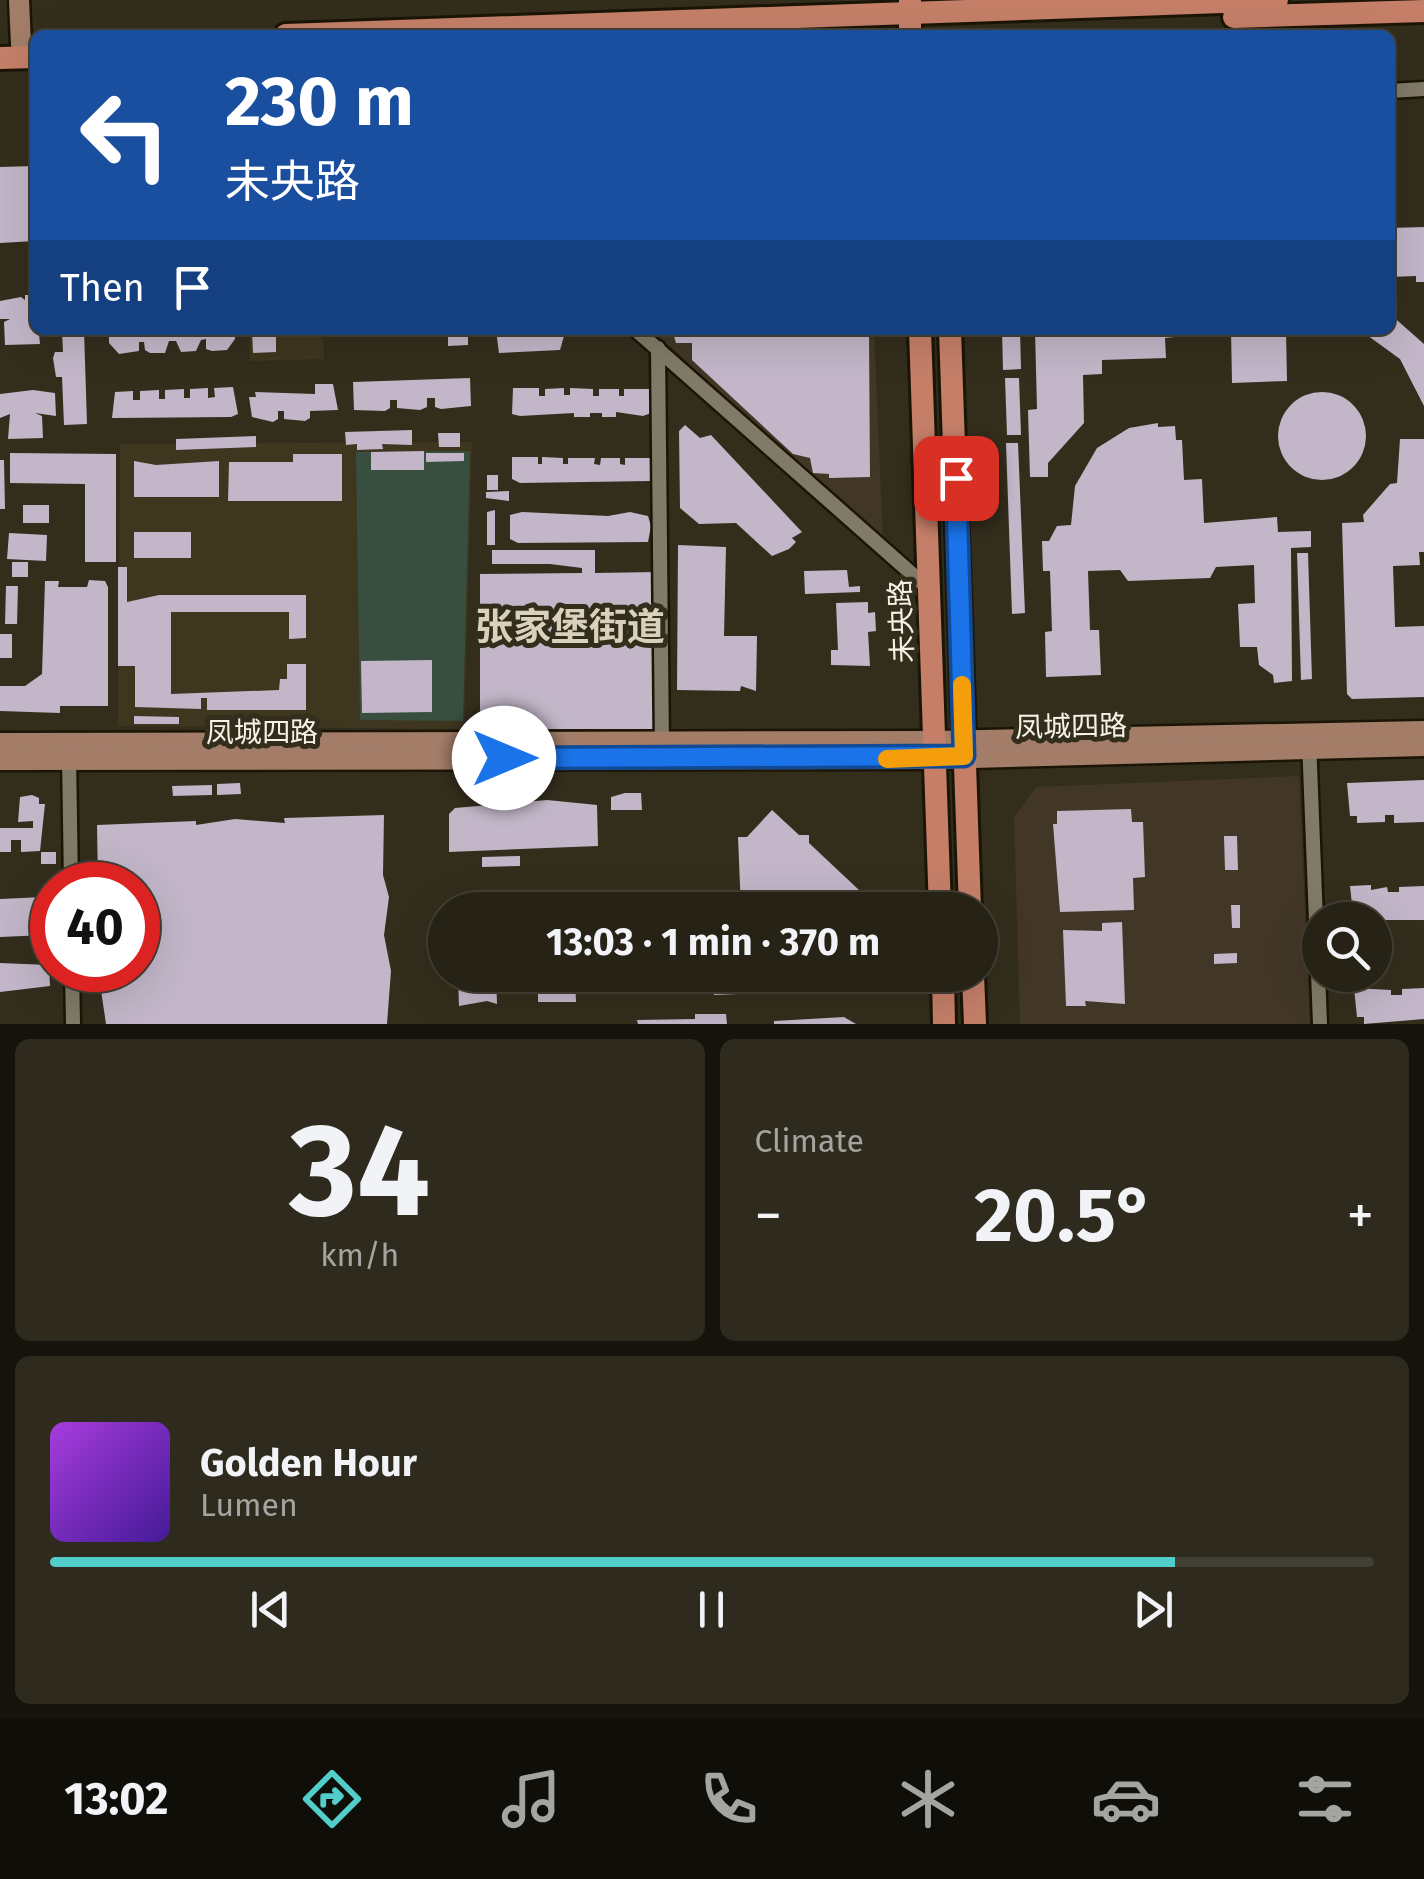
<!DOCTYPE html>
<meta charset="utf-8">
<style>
body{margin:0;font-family:"Fira Sans","Noto Sans SC",sans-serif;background:#2e2a1e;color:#f1f3f6;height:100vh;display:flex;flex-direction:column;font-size:38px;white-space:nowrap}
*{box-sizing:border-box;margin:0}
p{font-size:32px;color:#a4a4a0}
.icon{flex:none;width:55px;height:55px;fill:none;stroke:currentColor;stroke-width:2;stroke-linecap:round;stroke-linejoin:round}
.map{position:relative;height:1024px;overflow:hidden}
.drawer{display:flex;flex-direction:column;gap:15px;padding:15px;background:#15130c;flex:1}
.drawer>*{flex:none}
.banner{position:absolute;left:30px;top:30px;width:1365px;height:305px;border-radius:15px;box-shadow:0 10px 40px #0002,0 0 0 2px #423f34;background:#1a4fa0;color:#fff;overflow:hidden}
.tools{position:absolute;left:1302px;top:902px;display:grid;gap:20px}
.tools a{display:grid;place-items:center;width:90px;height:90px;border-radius:50%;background:#262215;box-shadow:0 10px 40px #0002,0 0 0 2px #423f34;font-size:50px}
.speed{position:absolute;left:30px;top:862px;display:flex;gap:20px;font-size:50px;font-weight:700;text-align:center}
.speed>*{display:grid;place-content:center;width:130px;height:130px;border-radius:50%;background:#262215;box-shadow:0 10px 40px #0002,0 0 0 2px #423f34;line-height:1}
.speed .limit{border:15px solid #d22;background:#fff;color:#111}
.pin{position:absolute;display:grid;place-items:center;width:85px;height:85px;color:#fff;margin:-42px;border-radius:20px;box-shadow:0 5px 15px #0006}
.me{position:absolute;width:110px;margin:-55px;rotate:90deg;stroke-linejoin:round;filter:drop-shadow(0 0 8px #0008)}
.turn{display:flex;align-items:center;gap:35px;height:210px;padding:0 30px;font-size:45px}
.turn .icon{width:130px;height:130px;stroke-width:2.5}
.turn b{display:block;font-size:70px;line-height:85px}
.then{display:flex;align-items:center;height:95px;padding:0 30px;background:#0003;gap:20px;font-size:38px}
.big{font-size:75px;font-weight:700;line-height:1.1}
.drawer .tile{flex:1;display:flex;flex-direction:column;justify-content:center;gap:15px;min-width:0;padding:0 35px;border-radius:15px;background:#2e2a1e}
.drawer .dial{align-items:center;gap:0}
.dial b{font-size:130px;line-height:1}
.song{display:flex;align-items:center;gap:30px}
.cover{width:120px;height:120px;border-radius:15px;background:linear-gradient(135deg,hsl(280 70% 55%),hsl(260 70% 35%))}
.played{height:10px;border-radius:5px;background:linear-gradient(90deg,#53cdc9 85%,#423f34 85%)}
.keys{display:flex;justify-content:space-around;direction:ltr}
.heat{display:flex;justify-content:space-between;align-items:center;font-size:55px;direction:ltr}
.drawer .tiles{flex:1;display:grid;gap:15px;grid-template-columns:1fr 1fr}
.tile:last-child{grid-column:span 2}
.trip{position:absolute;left:428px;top:892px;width:570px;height:100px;border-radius:50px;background:#262215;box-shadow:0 10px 40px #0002,0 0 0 2px #423f34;font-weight:700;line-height:100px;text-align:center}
.menu{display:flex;height:160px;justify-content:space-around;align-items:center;background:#0f0e08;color:#a4a4a0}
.menu .icon{width:70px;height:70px}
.menu .current{color:#53cdc9}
.menu b{font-size:45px;color:#f1f3f6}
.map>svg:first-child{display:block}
.commercial{fill:#423727}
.built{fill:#3f361f}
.green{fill:#384f40}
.building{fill:#c2b6c8}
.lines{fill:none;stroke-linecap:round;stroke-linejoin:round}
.street-casing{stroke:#1b1506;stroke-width:19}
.secondary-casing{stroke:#1b1506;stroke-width:25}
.primary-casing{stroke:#1b1506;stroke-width:28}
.street{stroke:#817a67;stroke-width:14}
.secondary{stroke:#a37d68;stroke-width:20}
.primary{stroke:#c57f69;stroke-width:22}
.route-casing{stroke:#114b97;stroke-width:25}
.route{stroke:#1a73e8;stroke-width:18}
.slow{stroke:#f59e0b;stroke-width:18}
.labels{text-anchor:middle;stroke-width:10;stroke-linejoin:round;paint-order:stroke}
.street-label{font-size:28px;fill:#f6f2e7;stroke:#332d1c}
.district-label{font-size:38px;font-weight:bold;fill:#dad1bd;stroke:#332d1c}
</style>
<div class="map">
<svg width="1424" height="1024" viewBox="0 0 1424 1024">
<rect width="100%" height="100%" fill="#332d1c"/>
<g class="commercial">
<polygon points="652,330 874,330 883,541"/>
<polygon points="1299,776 1310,1024 1020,1024 1014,817 1036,787"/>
</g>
<g class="built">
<polygon points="249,330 323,330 324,359 250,361"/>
<polygon points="472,442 464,729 118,726 120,444"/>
</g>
<polygon class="green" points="470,451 463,721 360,720 356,452"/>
<g class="building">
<polygon points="35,166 35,241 0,243 0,167"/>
<polygon points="1424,227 1424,282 1416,282 1416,276 1390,277 1390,228"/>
<polygon points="25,295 35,295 40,344 5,345 4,322 10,319 0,319 0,301 21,297 25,300"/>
<polygon points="1390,314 1424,344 1424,406 1400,359 1360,330 1390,330"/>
<polygon points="62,330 84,330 87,424 64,425 62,377 56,377 53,358 55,352 63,352"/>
<polygon points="109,330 235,330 235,339 227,350 212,351 206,349 206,339 201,340 196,351 181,352 176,341 169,341 165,353 150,353 145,350 144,342 139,342 139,351 119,354 109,343"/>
<polygon points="252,330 276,330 276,352 253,353"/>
<polygon points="448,330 468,330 468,345 448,346"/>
<polygon points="496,330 563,330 564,336 560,350 499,353"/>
<polygon points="672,330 869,330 870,477 829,478 829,474 813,473 810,458 793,454 692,360 692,343 676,343"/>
<polygon points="1002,330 1020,330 1021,369 1003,370"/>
<polygon points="1035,330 1175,330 1175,337 1165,338 1166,358 1102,360 1102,374 1083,375 1084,423 1048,463 1048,477 1030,477 1028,410 1037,409"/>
<polygon points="1231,330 1286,330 1287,381 1232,383"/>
<polygon points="470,378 471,406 441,409 435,407 435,398 427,398 427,407 420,410 397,408 397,400 390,400 390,408 385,411 354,410 353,382"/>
<polygon points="1005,378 1019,378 1021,435 1007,435"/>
<polygon points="315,384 333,384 338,410 310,411 310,418 305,421 284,419 284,411 278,411 278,419 273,422 252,417 249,397 256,397 255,392 315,394"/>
<polygon points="233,387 238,414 231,417 112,418 115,392 133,391 133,400 140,400 140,391 159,390 159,399 165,399 165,390 184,389 184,398 190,398 190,389 208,388 208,398 215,397 214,388"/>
<polygon points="513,388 539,388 539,396 545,396 545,389 564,388 564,395 570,395 570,388 593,389 593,396 599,396 599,389 619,389 619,396 624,396 624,389 651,389 651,413 643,416 616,412 616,417 602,417 602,413 590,413 590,417 574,417 574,413 520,416 512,414"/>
<polygon points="33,390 55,393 56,416 35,413 42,416 43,438 8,439 10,414 0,418 0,394"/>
<circle cx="1322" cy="436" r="44"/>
<polygon points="1158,423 1158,427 1175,426 1176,440 1182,440 1184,480 1202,479 1204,523 1277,517 1278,532 1311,531 1311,547 1291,548 1292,681 1274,683 1273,675 1259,665 1257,647 1240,647 1238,604 1255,603 1254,565 1216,567 1210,578 1128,581 1120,570 1088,571 1090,630 1099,630 1101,675 1046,677 1045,632 1052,631 1050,571 1043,571 1042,541 1049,541 1057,526 1071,525 1075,486 1097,448 1129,428"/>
<polygon points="685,425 700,438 711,435 802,532 792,538 796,542 789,549 772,556 736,523 699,524 680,508 679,431"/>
<polygon points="412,430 412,445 382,444 383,449 357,450 357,444 346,445 345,432"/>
<polygon points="438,433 460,433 460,447 439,447"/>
<polygon points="256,436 256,447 176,450 176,439"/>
<polygon points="1400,439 1424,439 1424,552 1419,552 1420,565 1393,566 1395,627 1424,626 1424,697 1352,699 1347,694 1342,523 1364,522 1363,515 1390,484 1397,483"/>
<polygon points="1006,443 1018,443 1025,613 1012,614"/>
<polygon points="424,451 424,470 371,470 371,452"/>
<polygon points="10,453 116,454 116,562 85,562 85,484 10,483"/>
<polygon points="426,453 464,453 464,461 426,462"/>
<polygon points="293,454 342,454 342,501 228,501 229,462 293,462"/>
<polygon points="512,457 538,457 538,464 542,464 542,457 563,458 563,464 568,464 568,458 595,458 594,464 600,465 601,458 620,458 620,464 625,465 625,458 651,458 651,481 520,483 512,479"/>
<polygon points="0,460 4,460 5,509 0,509"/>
<polygon points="134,461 156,465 219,461 219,497 134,497"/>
<rect x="487" y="475" width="11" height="15"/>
<polygon points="509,491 509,501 486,498 486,492"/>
<rect x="23" y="505" width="26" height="18"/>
<polygon points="495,510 495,545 487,545 487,512"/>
<polygon points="522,512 608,516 630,512 648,516 651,526 648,542 518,543 510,539 510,515"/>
<rect x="134" y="532" width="57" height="26"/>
<polygon points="9,533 47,535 46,561 7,559"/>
<polygon points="678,545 726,547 724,636 757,636 756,691 741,686 740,691 677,690"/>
<polygon points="492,550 595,550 595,573 657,572 657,729 480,729 480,574 582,573 582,568 550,564 492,564"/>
<polygon points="1297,553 1308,553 1312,679 1301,680"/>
<rect x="12" y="562" width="16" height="15"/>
<polygon points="118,567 127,567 127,602 159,595 306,595 306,638 289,639 289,612 171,612 171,694 279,690 280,679 287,679 287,664 306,664 306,710 207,710 207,698 201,698 201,709 135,707 135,666 118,666"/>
<polygon points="847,570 849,587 860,586 860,592 805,594 804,571"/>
<polygon points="89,580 105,581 108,587 108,706 60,706 60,713 0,711 0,686 25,686 42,674 45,581 59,581 58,587 87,587"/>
<polygon points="6,586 18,586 17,624 5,624"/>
<polygon points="868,602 868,613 875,612 876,631 868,632 870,666 831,665 831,650 838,650 836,603"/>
<rect x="0" y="634" width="12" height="24"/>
<polygon points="432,660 432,712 362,713 361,661"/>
<polygon points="134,716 179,717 179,724 134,724"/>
<polygon points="1424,780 1424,822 1394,823 1394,815 1385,815 1385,822 1357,823 1357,816 1350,816 1347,783"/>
<polygon points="240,783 241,794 217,795 217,784"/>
<polygon points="212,785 212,795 173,796 172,786"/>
<polygon points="625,793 641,793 642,810 611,810 611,797"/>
<polygon points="32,795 39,798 39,804 45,804 40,851 21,852 21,840 11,840 11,852 0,852 0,828 33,828 33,821 18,822 20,797"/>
<polygon points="547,800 597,805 598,846 449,852 449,814 455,808"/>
<polygon points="1131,809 1132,822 1143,822 1145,877 1133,878 1134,910 1060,912 1053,824 1057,824 1057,811"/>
<polygon points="772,810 799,835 809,835 809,843 876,906 872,910 741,910 738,837 747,837"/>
<polygon points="384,815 383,875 389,897 384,935 391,971 387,1024 106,1024 98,970 138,970 138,885 98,885 97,825 196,821 196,825 235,819 285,823 284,818"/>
<polygon points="1224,836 1237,836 1238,870 1225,870"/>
<rect x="41" y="852" width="15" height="12"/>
<polygon points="520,856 520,866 482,867 482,857"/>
<polygon points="1371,885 1371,890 1387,887 1388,892 1399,892 1399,887 1424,886 1424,920 1360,920 1360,914 1353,914 1350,886"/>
<polygon points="44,897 46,935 0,937 0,899"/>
<polygon points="1231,905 1240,905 1240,928 1232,928"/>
<polygon points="1122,922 1125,1004 1085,1001 1086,1006 1066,1006 1063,930 1102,931 1102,923"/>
<polygon points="1237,953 1237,963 1214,964 1214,954"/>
<polygon points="0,963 49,965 50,986 0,992"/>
<polygon points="464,975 496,975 497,1004 487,1001 459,1006 458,977"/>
<polygon points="538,975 575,975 576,1002 538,1002"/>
<polygon points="713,975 865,975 866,989 714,995"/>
<polygon points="1354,988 1391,990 1391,995 1402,995 1402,989 1424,988 1424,1019 1364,1024 1364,1017 1357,1017"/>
<polygon points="695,1014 726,1014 727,1024 638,1024 637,1020 695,1019"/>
<polygon points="844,1017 856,1024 774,1024 774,1021"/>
</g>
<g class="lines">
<g class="street-casing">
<g id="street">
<polyline points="1390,91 1424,89"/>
<polyline points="636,330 929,589"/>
<polyline points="658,348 662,747"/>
<polyline points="1309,740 1320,1024"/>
<polyline points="69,754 71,885"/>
<polyline points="72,970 73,1024"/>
</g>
</g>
<g class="secondary-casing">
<g id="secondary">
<polyline points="19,0 21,44"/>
<polyline points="0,743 936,741 1424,731"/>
<polyline points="0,760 936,759 1424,746"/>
</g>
</g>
<g class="primary-casing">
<g id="primary">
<polyline points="910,0 910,35"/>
<polyline points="1234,17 1424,11"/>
<polyline points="286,35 1277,0"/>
<polyline points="0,58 35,57"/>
<polyline points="920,330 940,910"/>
<polyline points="950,330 970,910"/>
<polyline points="943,975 944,1024"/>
<polyline points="973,975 975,1024"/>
</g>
</g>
<use href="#street" class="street"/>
<use href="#secondary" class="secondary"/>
<use href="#primary" class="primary"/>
</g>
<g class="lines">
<g class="route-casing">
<polyline id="route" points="504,758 964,756 956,478"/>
</g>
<use href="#route" class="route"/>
<polyline class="slow" points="887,759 964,756 962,685"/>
</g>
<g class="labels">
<g class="street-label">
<text transform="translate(901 621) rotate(-92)" y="10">未央路</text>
<text transform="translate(1071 726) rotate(-1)" y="10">凤城四路</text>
<text x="262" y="742">凤城四路</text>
</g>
<g class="district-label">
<text x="570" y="640">张家堡街道</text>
</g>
</g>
</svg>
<div class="tools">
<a><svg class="icon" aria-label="search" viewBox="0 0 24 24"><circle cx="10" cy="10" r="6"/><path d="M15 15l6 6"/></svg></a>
</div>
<div class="speed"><div class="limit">40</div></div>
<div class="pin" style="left:956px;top:478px;background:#d93025"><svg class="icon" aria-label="arrive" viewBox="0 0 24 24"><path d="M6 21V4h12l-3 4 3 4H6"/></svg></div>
<svg class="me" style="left:504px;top:758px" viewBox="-20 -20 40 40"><circle r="19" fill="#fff"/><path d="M0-13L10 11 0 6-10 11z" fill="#1a73e8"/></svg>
<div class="trip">13:03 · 1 min · 370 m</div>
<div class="banner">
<div class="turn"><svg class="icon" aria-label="left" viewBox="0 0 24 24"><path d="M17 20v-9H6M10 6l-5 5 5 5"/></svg><div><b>230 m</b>未央路</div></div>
<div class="then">Then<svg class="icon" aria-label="arrive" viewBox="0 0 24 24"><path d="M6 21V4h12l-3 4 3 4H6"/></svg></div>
</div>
</div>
<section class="drawer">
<div class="tiles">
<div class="tile dial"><b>34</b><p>km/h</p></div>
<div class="tile"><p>Climate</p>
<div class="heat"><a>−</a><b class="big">20.5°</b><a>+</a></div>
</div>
<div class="tile">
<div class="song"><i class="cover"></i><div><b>Golden Hour</b><p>Lumen</p></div></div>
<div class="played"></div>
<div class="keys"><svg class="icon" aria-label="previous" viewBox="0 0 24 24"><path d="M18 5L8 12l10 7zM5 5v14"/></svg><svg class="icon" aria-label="pause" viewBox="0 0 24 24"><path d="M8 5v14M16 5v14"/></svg><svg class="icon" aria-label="next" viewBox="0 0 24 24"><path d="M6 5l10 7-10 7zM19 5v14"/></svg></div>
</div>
</div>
</section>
<nav class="menu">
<b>13:02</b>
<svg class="icon current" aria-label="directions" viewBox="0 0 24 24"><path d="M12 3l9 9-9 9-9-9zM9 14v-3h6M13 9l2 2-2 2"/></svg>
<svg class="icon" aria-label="music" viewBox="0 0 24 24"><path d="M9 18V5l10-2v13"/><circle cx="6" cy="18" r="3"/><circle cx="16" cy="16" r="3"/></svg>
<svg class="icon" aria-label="phone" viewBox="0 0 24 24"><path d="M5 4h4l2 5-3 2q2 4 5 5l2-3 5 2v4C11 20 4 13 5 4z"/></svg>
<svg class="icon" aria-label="climate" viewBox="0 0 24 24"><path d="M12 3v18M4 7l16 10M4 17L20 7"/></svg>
<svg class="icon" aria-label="car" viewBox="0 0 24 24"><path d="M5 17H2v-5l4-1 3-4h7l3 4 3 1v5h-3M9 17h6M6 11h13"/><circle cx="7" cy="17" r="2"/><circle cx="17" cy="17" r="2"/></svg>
<svg class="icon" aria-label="filters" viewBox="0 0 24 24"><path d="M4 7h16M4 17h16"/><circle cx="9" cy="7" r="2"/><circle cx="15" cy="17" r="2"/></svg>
</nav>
